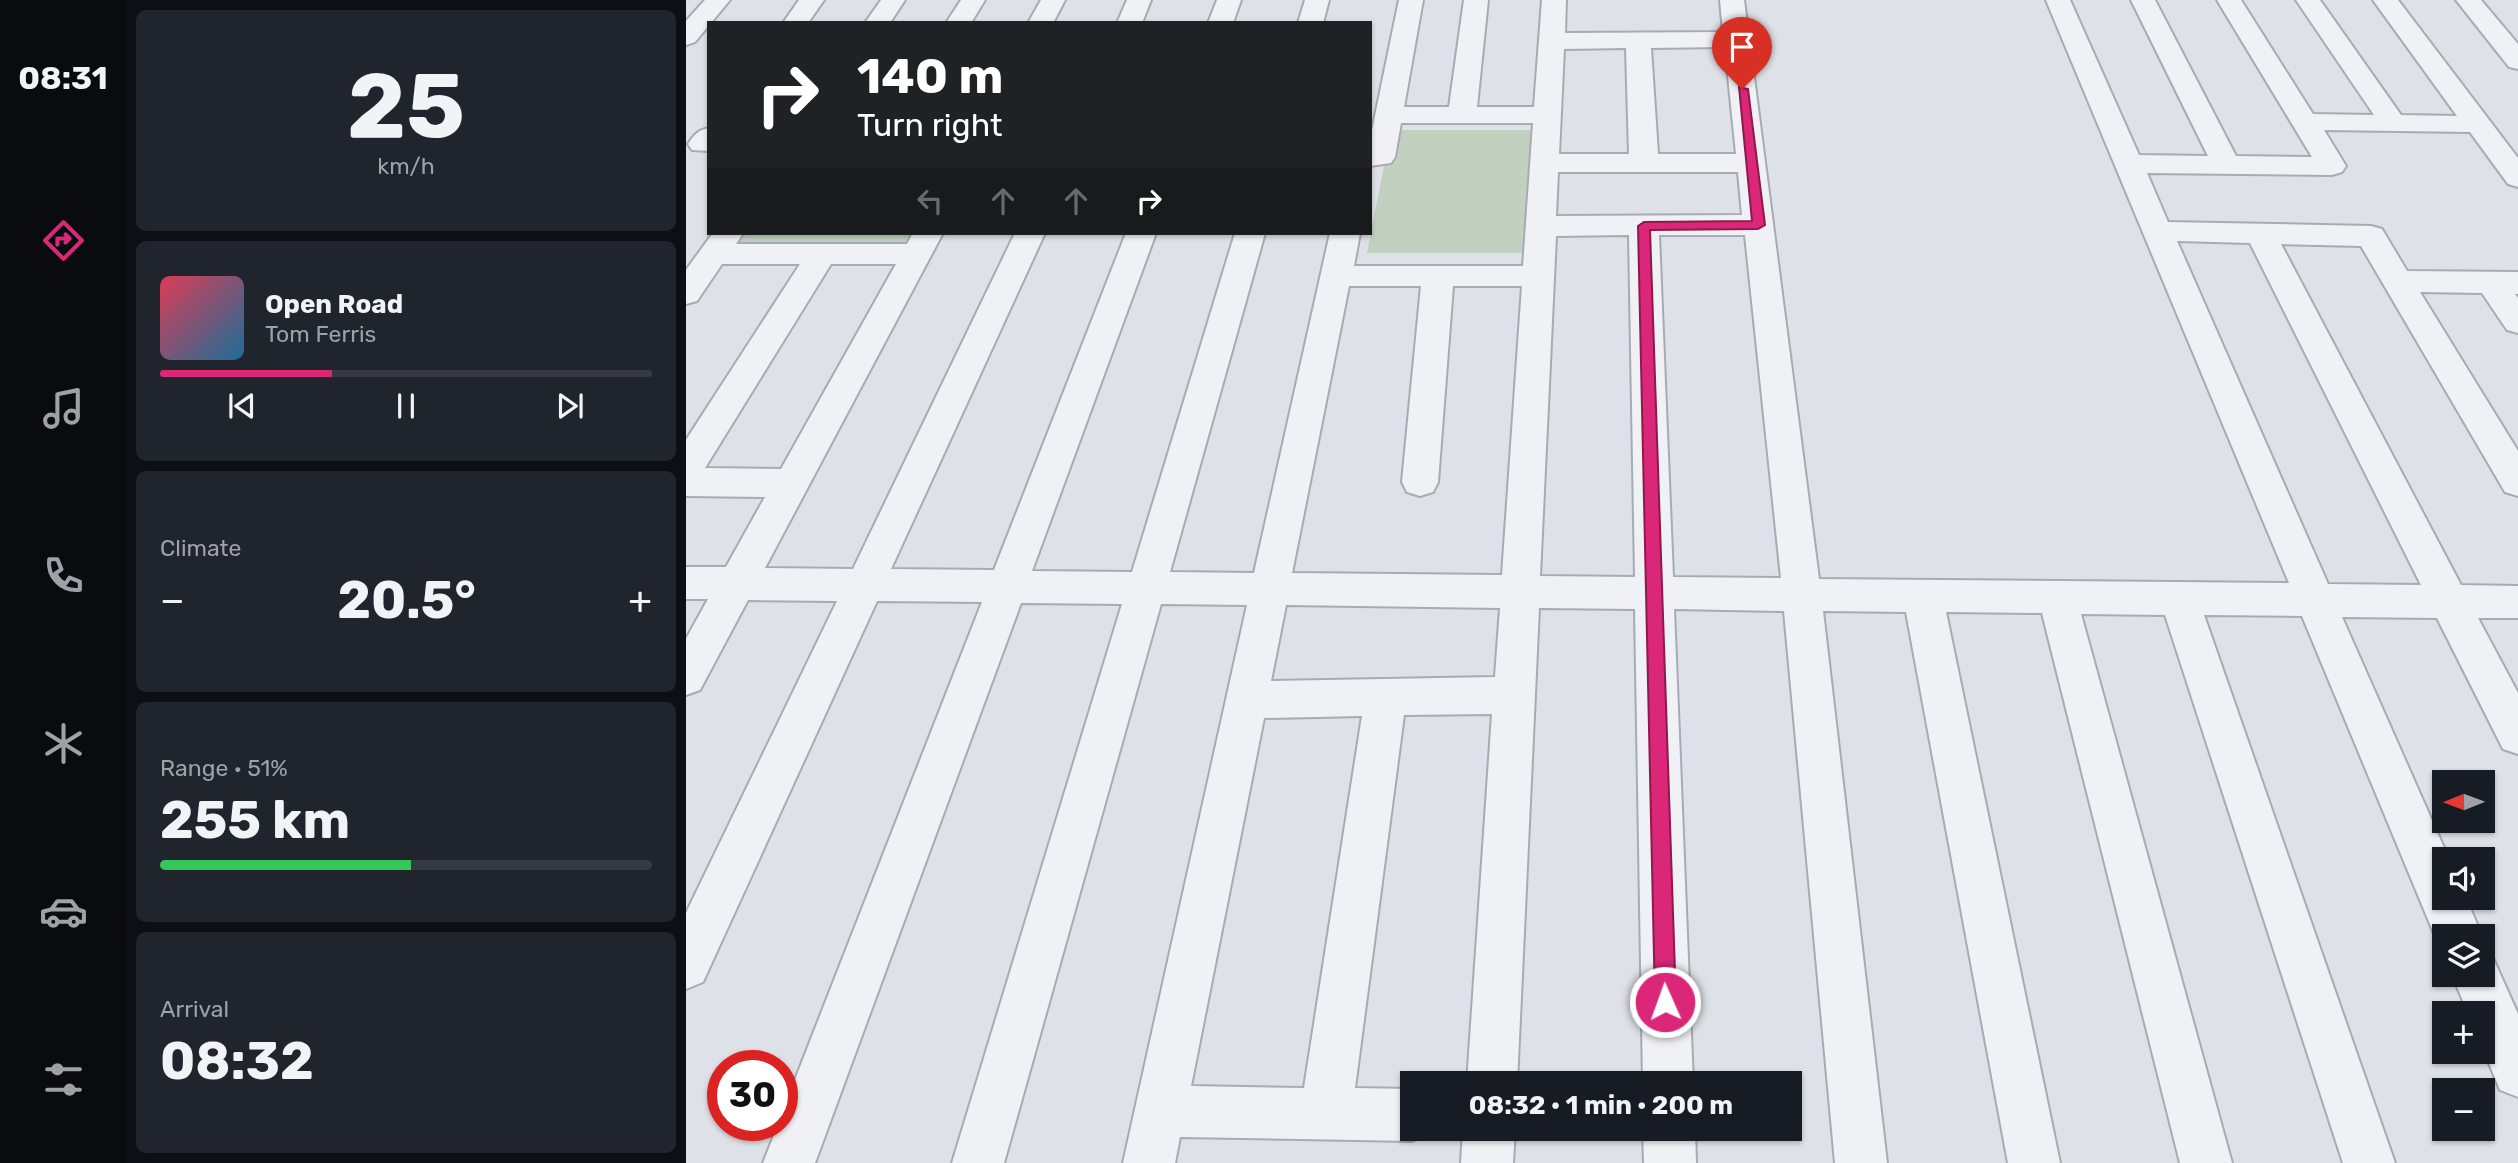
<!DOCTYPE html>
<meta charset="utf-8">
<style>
body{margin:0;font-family:Rubik,sans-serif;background:#20242c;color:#f1f3f6;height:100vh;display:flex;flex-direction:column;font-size:26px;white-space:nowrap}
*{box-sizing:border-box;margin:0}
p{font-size:23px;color:#9ea1a6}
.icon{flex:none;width:38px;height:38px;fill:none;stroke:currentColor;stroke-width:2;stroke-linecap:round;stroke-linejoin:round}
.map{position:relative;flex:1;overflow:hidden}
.drawer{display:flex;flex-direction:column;gap:10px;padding:10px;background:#0d0f14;width:560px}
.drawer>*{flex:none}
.guide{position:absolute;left:21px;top:21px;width:665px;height:214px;border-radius:0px;box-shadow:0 2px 5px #0004;background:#202124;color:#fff;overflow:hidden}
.needle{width:46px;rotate:269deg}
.controls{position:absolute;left:1746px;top:770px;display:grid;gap:14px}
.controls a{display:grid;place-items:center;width:63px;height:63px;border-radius:0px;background:#171b24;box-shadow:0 2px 5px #0004;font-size:35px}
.speed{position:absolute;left:21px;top:1050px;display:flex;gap:14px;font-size:35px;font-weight:700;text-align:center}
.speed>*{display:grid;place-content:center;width:91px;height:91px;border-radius:50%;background:#171b24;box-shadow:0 2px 5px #0004;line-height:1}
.speed .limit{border:10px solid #d22;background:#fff;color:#111}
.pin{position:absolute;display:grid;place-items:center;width:60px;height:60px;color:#fff;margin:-72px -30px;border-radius:50% 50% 50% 0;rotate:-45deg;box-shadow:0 0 7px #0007}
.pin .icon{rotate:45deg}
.me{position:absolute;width:77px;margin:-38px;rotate:358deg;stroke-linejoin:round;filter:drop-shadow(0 0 5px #0008)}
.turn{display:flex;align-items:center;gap:24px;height:147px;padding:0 35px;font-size:32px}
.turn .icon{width:91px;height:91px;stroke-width:2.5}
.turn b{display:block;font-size:49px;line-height:60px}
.lanes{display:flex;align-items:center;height:66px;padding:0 35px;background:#0003;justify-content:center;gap:35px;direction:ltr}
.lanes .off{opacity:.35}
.big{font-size:52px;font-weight:700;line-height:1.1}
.drawer .card{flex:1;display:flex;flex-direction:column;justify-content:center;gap:10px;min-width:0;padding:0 24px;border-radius:10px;background:#20242c}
.drawer .dial{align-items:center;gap:0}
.dial b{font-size:91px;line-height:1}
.song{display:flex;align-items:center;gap:21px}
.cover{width:84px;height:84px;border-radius:10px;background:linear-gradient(135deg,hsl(350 70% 55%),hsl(200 70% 35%))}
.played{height:7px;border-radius:4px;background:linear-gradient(90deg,#db2777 35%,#363941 35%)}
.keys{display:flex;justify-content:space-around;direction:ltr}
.heat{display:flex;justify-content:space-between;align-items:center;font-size:38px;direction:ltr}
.charge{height:10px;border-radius:5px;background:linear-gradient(90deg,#34c759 51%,#363941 0)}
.trip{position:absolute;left:714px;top:1071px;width:402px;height:70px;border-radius:0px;background:#171b24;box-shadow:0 2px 5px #0004;font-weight:700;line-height:70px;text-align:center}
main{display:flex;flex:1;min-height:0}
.dock{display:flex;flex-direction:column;width:126px;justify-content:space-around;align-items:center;background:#090b0e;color:#9ea1a6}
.dock .icon{width:49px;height:49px}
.dock .selected{color:#db2777}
.dock b{font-size:32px;color:#f1f3f6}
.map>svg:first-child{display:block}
.green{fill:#c2d0bf}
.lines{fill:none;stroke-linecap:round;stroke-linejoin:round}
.minor-casing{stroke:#a7abb4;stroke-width:4}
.minor{fill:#f0f1f5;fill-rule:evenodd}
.route{fill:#db2777;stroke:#8e194d;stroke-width:2}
</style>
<main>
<nav class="dock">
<b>08:31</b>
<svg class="icon selected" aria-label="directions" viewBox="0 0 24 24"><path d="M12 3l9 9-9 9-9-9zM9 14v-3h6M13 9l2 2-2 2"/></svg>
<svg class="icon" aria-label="music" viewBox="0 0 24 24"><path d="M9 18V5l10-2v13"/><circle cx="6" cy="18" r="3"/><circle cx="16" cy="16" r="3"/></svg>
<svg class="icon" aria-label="phone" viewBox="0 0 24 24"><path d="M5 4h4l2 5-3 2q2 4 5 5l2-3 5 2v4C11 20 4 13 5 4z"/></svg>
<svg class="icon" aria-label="climate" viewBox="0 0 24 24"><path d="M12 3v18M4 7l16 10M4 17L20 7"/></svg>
<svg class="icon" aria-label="car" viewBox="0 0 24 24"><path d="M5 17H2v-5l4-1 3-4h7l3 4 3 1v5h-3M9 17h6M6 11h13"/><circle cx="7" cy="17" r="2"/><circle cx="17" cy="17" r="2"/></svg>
<svg class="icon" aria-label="filters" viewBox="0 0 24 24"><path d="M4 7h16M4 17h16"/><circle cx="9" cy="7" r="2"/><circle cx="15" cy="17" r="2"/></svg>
</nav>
<section class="drawer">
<div class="card dial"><b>25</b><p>km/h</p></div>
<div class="card">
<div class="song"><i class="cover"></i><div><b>Open Road</b><p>Tom Ferris</p></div></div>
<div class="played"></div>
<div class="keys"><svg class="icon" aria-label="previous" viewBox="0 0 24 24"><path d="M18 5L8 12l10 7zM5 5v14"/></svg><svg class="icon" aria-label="pause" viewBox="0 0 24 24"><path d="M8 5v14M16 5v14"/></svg><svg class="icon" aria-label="next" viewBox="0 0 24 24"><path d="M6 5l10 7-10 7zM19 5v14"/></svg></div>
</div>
<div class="card"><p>Climate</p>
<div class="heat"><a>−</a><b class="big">20.5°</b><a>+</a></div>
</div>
<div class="card"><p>Range · 51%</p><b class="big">255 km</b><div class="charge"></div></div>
<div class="card"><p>Arrival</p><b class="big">08:32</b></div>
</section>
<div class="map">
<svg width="1832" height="1163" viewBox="0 0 1832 1163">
<rect width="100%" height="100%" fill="#dee1e7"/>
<g class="green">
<polygon points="705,130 857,130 849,253 681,253"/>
<polygon points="60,233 226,233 219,246 51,246"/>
</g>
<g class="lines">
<g class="minor-casing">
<g id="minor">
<polygon points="19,0 44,0 9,42 0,45 0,21"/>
<polygon points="113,0 138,0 122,23 97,23"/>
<polygon points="195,0 219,0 204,23 179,23"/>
<polygon points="275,0 299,0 285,23 260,23"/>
<polygon points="355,0 379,0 367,23 342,23"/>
<polygon points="441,0 465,0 456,23 431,23"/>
<polygon points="531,0 555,0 547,23 522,23"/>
<polygon points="619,0 643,0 637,23 612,23"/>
<path d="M713,0H737L718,107H763L778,0H802L791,107H848L856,0H880L879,33L1037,32L1034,0H1058L1133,579L1603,583L1360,0H1384L1453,155L1522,156L1445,0H1469L1550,156L1626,157L1531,0H1555L1627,114L1688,115L1610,0H1634L1715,115L1771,116L1687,0H1712L1832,158V187L1822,184L1784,132L1638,130L1660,166L1656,172L1646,175L1461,173L1482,222L1685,226L1696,229L1721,271L1832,272V294H1829L1832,298V333L1821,330L1796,293L1734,292L1832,451V496L1819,492L1675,246L1595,244L1775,585L1832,586V618H1792L1832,693V754L1817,749L1751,618L1656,617L1763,859H1759V898H1780L1796,936H1759V954L1756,953L1616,616L1518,615L1709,1163H1657L1479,615L1395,614L1546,1163H1494L1356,613L1260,612L1374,1163H1322L1220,612L1137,611L1201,1163H1149L1098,611L988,609L1007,1083H957L949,609L853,608L831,1083H781L806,714L718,715L669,1088L726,1089V1129H746L744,1133L726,1141L494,1137L489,1163H437L561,605L475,604L318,1163H266L436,604L335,603L129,1163H77L92,1125H96V1113L296,602L191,601L17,982L0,989V913L151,601L62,600L14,690L0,695V639L22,599H0V567H40L79,497L0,496V440L114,264H36L11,301L0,304V270L27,233H55L56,235L50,244H221L227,233H257L79,568L167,569L329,233H359L205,569L308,570L440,233H470L346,571L446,572L549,233H579L484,572L568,573L644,233H674L668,266H837L847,123H715L709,157L705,163L684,166V140ZM1039,47L1050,154H972L965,48ZM940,48L943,154H873L878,49ZM872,172H1052L1056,215L870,216ZM943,235L949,577L854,576L870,236ZM973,235H1059L1095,578L987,577ZM1491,241L1564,243L1735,585L1642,584ZM145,264H210L95,469L19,468ZM663,286H735L716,482L721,492L734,496L747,492L752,482L767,286H836L816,575L606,573ZM600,605L814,608L809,677L585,681ZM676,716L618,1088L505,1086L578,718Z"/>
<polygon points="1770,0 1795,0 1832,44 1832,69 1823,67"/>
<path d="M23,128V151L6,150L2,144C8,135 12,130 23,128Z"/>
<polygon points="1797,954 1807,958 1832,1014 1832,1097 1814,1090 1797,1049 1797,1013 1782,1013 1766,975 1797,975"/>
<polygon points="777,1129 829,1129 827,1163 775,1163"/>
<polygon points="957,1129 1009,1129 1010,1163 958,1163"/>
</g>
</g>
<use href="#minor" class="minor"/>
</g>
<polygon class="route" points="1053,87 1062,89 1079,225 1072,229 964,230 990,1002 987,1009 979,1012 972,1009 969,1002 952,226 958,222 1066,221"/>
</svg>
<div class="controls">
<a><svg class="needle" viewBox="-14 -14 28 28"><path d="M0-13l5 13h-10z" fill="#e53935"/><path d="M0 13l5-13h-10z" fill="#9ea1a6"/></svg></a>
<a><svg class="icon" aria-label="sound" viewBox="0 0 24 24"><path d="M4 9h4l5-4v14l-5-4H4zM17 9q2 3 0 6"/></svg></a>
<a><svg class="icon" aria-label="layers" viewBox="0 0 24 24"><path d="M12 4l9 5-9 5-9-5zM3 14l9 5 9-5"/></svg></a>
<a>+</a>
<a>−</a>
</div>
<div class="speed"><div class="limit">30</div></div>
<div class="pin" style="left:1056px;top:89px;background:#d93025"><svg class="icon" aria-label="arrive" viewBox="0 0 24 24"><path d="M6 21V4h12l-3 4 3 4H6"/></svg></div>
<svg class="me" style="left:979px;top:1002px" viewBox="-20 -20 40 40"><circle r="17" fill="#db2777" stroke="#fff" stroke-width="3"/><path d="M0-11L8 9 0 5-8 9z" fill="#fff"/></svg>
<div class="trip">08:32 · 1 min · 200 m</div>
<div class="guide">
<div class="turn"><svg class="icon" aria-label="right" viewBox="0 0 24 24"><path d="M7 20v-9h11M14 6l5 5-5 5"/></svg><div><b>140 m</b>Turn right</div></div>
<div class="lanes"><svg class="icon off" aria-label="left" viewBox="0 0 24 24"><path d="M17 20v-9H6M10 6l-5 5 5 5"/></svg><svg class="icon off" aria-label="ahead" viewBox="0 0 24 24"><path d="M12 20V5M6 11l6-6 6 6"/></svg><svg class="icon off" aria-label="ahead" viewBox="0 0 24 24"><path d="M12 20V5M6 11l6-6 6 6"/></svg><svg class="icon" aria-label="right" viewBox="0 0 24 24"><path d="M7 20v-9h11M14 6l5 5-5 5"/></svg></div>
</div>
</div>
</main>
